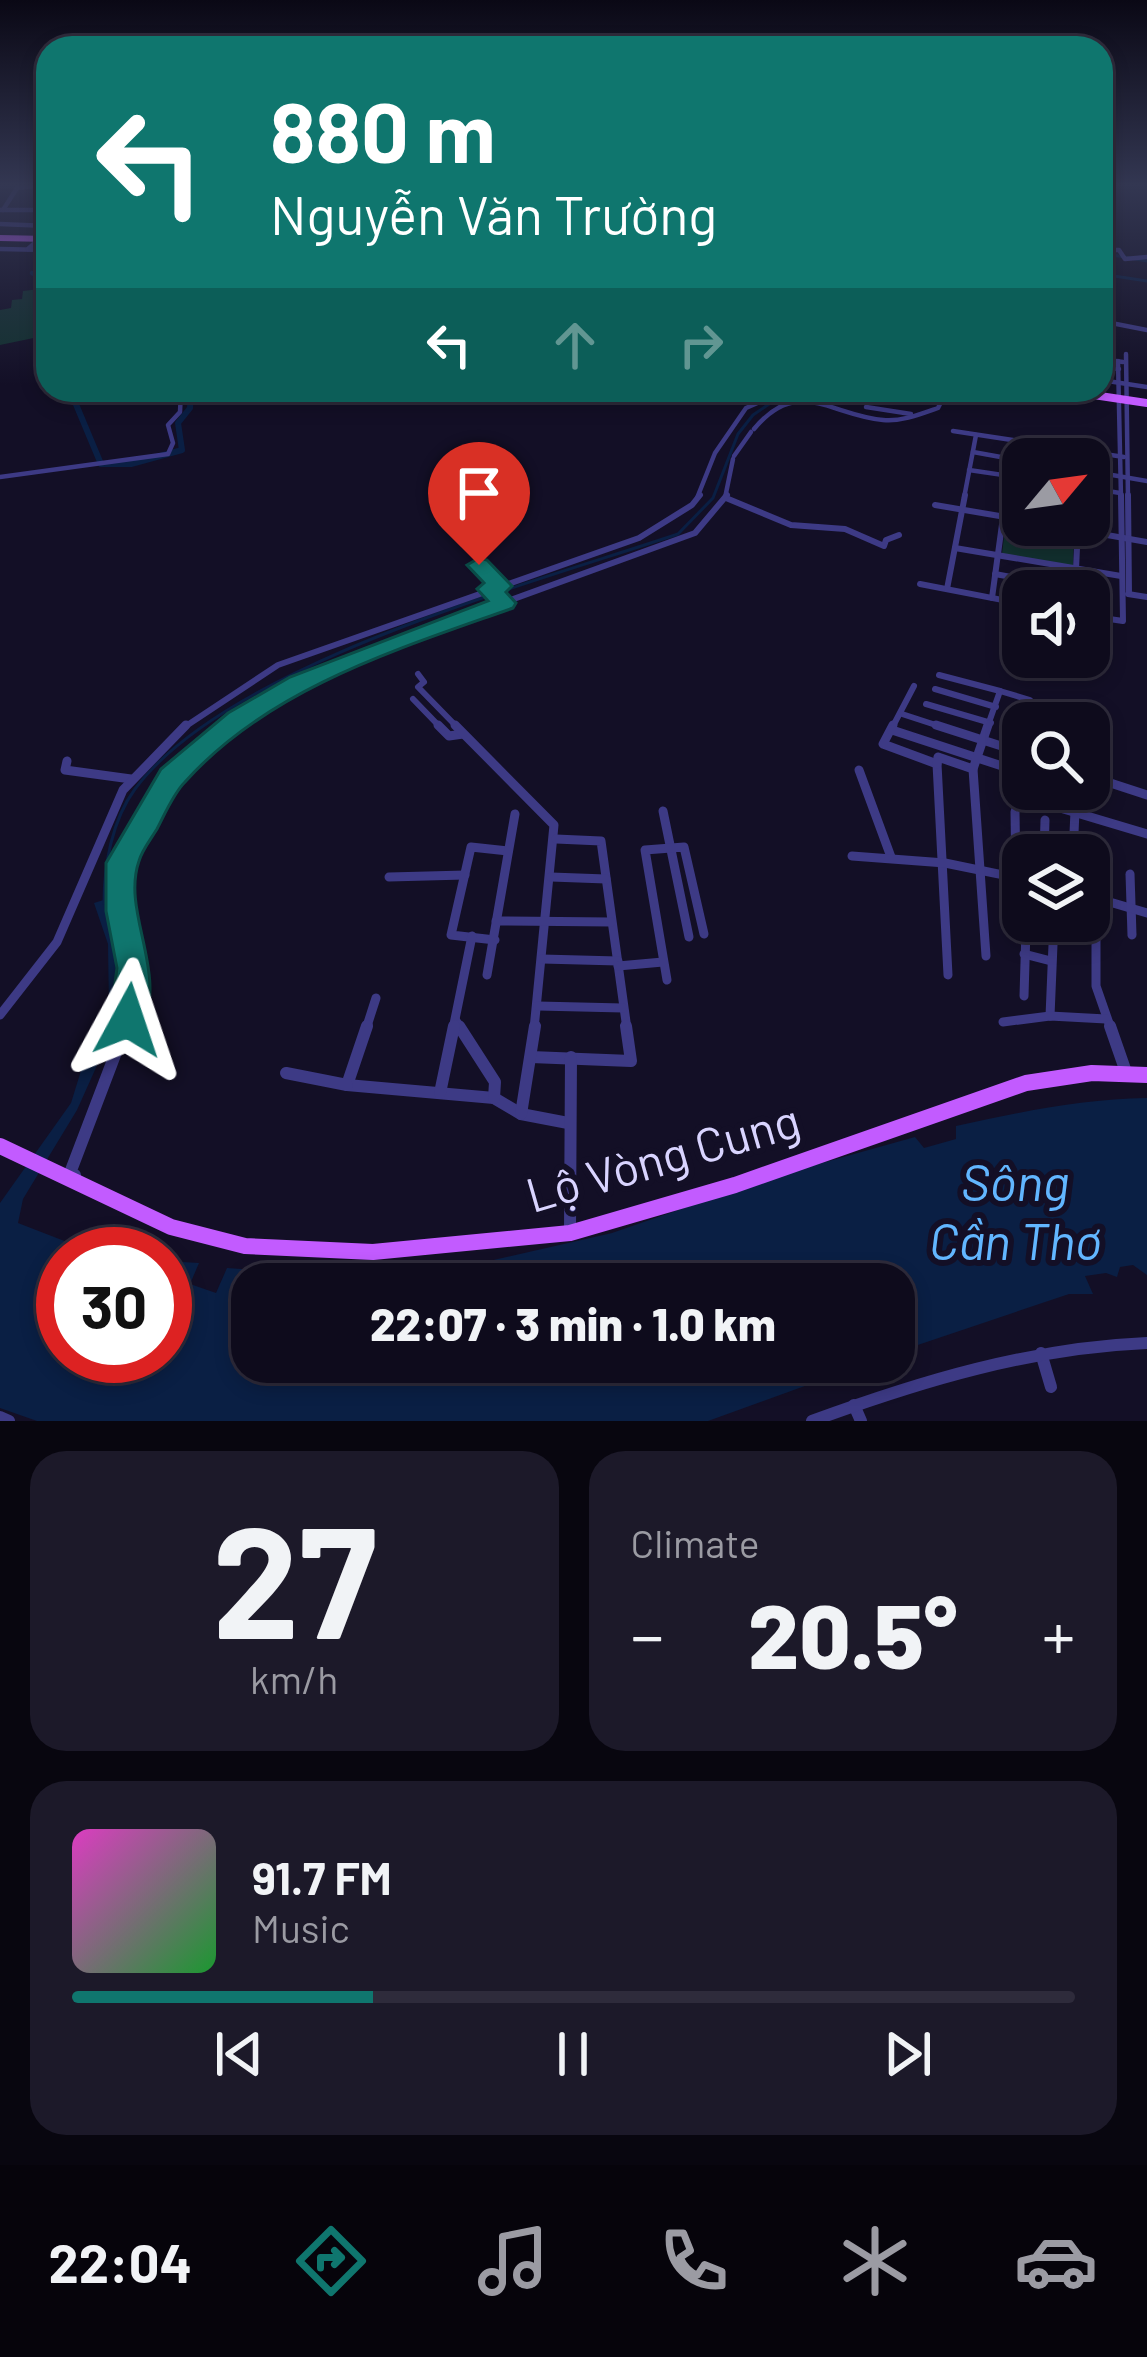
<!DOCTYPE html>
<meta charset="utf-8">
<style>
body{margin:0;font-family:Barlow,sans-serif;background:#1c1929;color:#f1f3f6;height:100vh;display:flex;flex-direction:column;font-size:45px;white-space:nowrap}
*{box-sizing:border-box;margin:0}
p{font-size:39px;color:#9b9ba3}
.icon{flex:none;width:66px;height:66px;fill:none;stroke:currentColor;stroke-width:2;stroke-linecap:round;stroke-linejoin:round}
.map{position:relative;height:1421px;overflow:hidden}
.side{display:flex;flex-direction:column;gap:30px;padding:30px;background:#08060f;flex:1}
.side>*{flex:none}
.top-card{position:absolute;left:36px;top:36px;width:1077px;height:366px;border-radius:36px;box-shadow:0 6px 18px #0003,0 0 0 3px #2e2b3b;background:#0f766e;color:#fff;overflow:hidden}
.needle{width:78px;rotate:61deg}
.buttons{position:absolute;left:1002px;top:438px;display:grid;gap:24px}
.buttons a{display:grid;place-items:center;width:108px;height:108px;border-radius:24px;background:#0e0b1c;box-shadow:0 6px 18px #0003,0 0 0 3px #2e2b3b;font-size:60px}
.speed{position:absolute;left:36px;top:1227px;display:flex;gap:24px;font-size:60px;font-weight:700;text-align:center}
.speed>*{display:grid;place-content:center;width:156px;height:156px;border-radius:50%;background:#0e0b1c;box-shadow:0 6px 18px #0003,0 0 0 3px #2e2b3b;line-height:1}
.speed .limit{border:18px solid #d22;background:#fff;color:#111}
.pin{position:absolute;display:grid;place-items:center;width:102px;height:102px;color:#fff;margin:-123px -51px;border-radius:50% 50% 50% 0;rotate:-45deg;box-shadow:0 0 12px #0007}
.pin .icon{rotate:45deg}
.me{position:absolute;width:132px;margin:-66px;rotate:5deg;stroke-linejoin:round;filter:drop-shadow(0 0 9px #0008)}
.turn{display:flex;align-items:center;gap:42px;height:252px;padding:0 36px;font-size:54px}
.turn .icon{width:156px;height:156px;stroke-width:2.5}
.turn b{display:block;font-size:84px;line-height:102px}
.lanes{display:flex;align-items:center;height:114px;padding:0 36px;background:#0003;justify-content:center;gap:60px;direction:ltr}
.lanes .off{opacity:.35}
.big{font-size:90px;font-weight:800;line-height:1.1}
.side .tile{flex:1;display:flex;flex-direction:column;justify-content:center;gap:18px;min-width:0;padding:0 42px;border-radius:36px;background:#1c1929}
.side .dial{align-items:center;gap:0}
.dial b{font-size:156px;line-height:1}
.song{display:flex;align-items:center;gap:36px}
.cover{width:144px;height:144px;border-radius:18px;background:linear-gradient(135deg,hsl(310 70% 55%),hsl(130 70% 35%))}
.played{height:12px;border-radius:6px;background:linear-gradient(90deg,#0f766e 30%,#2e2b3b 30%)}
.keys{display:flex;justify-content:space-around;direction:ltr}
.heat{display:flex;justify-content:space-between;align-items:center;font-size:66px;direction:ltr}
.side .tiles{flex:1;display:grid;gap:30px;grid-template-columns:1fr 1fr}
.tile:last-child{grid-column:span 2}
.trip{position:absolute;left:231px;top:1263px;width:684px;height:120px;border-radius:36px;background:#0e0b1c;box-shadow:0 6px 18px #0003,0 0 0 3px #2e2b3b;font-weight:800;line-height:120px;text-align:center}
.dock{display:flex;height:192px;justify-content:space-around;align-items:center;background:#06040b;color:#9b9ba3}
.dock .icon{width:84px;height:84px}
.dock .active{color:#0f766e}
.dock b{font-size:54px;color:#f1f3f6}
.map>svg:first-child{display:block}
.green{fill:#12302f}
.water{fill:#0a1f44}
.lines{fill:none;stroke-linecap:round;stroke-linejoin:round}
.stream{stroke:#0a1f44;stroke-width:3}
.canal{stroke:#0a1f44;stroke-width:3}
.river-far1{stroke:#0a1f44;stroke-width:4.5}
.river{stroke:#0a1f44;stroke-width:6}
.minor-far3{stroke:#3d3a85;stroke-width:4.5}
.minor-far2{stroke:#3d3a85;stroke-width:6}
.minor-far1{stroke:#3d3a85;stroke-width:9}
.minor{stroke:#3d3a85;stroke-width:12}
.major-far2{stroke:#c25bff;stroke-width:6}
.major-far1{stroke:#c25bff;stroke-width:8}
.major{stroke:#c25bff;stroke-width:16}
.route{fill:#0f766e;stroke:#0a4d48;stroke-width:3}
.labels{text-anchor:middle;stroke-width:12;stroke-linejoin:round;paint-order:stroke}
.near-street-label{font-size:48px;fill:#d9d4ff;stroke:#130f26}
.near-water-label{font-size:51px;font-style:italic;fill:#62b6ff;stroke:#130f26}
</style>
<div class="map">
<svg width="1147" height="1421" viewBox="0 0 1147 1421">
<rect width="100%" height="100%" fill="#130f26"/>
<g class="green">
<polygon points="48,288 48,335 0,345 0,310 11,308 12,300 22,299 23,291"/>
<polygon points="1006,519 1074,531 1073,567 1002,554"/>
</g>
<path class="water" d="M113,897L127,966L125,1003L77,1110L23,1199L18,1223L98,1254H63V1356H165V1261L199,1263L190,1284L216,1293L227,1268L380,1278L454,1269L612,1233L779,1175L915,1137L924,1148L956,1139V1126C1020,1112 1082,1099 1147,1098V1275L1133,1265L1120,1267L1117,1277L1106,1273L1085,1276L1093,1294H1069L894,1353V1284H252V1362H871L708,1421H37L0,1408V1203L71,1103L88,1048L109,1009L108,944L94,903Z"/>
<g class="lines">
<g class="stream">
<polyline points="0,187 15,186"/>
<polyline points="1101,274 1147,281"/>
<path d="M104,903C104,865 112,820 135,789C228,664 530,584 678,534L713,498L738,434L753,415L772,402L821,390"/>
</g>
<polyline class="canal" points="1101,253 1147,261"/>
<polyline class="river-far1" points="32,273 48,282"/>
<polyline class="river" points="70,390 101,464 131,464 182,450 178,423 190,408 191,390"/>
<g class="minor-far3">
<polyline points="0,210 48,210"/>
<polyline points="3,210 17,188 34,186"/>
<polyline points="0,224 48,226"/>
<polyline points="0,249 48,250"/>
<polyline points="28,249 48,231"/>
<polyline points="1101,250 1119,250 1125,259 1147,257"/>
<polyline points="1101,321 1147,330"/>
<polyline points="1126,354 1128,498"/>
<polyline points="1101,359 1123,362"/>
<polyline points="1118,361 1121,498"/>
<polyline points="1101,367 1119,369"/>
<polyline points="1101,380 1147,387"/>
<polyline points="826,396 835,390"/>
<polyline points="866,407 911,414"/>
<path d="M754,429C798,376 830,415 883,420C901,422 921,414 938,408L947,390"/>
<polyline points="953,431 1124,457"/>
<polyline points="973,452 1023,461"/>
<polyline points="734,456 751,432"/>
<polyline points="969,470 1023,478"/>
<polyline points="1089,471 1147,481"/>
<polyline points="0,477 168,454 173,443 168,425 180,412 181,390"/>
<polyline points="1089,488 1120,493"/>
<polyline points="697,498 715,453 746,408 787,390"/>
<polyline points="725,498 733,459"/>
<polyline points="964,498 976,435"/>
<polyline points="1005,498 1008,476"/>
</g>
<g class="minor-far2">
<polyline points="1128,495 1129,594"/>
<polyline points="726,498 791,525 845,529 884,546 886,540 899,535"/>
<polyline points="935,505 1023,520"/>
<polyline points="1050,525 1147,542"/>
<polyline points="955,548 1121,576"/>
<polyline points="482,556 479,565 500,586"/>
<polyline points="995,574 1075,589"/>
<polyline points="920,584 1023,604"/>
<polyline points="947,589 965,495"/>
<polyline points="1075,590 1078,527"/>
<polyline points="1128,594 1147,597"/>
<polyline points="992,598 1006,495"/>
<polyline points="1089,616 1123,621 1121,495"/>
<polyline points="418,674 424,682 418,687 458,728"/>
<polyline points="939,675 1000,691 987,728"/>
<polyline points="935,689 996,707"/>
<polyline points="1000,691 1030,700"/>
<polyline points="413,699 441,728"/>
<polyline points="926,704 991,723"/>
<polyline points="902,714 945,728"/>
<polyline points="183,728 278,665 639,538 692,505 700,495"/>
<polyline points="227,728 299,683 406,638 695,533 727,495"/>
<polyline points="892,728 914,686"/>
</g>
<g class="minor-far1">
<polyline points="438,725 449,736 463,734"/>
<polyline points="455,725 554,825 534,1029"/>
<polyline points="893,725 883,744 937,764 948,975"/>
<polyline points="936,725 1023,753"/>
<polyline points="892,730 1002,766"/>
<polyline points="67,761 65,770 131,779"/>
<polyline points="937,764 938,757 973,769"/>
<polyline points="859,770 891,857"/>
<polyline points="1089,776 1147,795"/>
<polyline points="1020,796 1147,834"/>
<polyline points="663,811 689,937"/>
<polyline points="556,839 601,841 627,1029"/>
<polyline points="1044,855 1045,820"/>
<polyline points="1073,855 1075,811"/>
<polyline points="852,856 945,863 1023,879"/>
<polyline points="1130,874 1132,935"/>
<polyline points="389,877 465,875"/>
<polyline points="551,877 606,879"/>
<polyline points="1016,878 1015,812 1023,785"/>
<polyline points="1089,896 1147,913"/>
<polyline points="1096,898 1096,986 1111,1029"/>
<polyline points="496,921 611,922"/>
<polyline points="495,940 451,935 471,847 508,851"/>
<polyline points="1024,954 1051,961"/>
<polyline points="986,956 973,769 988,725"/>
<polyline points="542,959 618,961"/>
<polyline points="618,966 663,962"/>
<polyline points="487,975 515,814"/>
<polyline points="667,980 645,850 684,847 704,934"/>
<polyline points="1024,996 1026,929"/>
<polyline points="538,1006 623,1008"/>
<polyline points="0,1015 57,942 123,790 186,725"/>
<polyline points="1050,1016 1054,921"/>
<polyline points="456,1021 461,1029"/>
<polyline points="1003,1022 1050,1016 1106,1019"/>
<polyline points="125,1029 134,968 122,911 121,863 172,777 230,725"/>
<polyline points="366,1029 376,998"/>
<polyline points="453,1029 472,936"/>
</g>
<g class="minor">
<polyline points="367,1026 347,1085 494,1098 521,1114 568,1123"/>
<polyline points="459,1026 495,1082 494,1098"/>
<polyline points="1110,1026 1126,1072"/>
<polyline points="531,1057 631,1061 626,1026"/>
<polyline points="286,1073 347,1085"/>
<polyline points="440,1093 454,1026"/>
<polyline points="521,1114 535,1026"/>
<polyline points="75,1175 70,1173 126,1026"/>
<polyline points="570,1229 571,1057"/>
<polyline points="1041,1353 1051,1387"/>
<polyline points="854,1405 861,1421"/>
<polyline points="0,1417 9,1421"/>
<path d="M812,1421C921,1381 1030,1348 1147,1343"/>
</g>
<polyline class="major-far2" points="0,238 48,239"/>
<polyline class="major-far1" points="1060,390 1147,403"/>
<polyline class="major" points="0,1146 171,1227 245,1246 373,1252 570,1233 735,1185 1026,1083 1092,1073 1147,1075"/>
</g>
<linearGradient id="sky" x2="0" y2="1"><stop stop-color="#0a0815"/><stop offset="0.48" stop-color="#333752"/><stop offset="1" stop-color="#333752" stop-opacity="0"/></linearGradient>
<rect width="1147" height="385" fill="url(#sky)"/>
<path class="route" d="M479,558L487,560L512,586L506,592L516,603L513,608C398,649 269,688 185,782C173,794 165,814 157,829C151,839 142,850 139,861C121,913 169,972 141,1031L128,1036L115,1031L110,1020L117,968L106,911V863L161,769L228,713L290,677L488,601L477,589L484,583L467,565Z"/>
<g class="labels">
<g class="near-street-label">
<text transform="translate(663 1158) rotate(-16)" y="17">Lộ Vòng Cung</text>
</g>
<g class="near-water-label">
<text x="1015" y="1201">Sông<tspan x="1015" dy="59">Cần Thơ</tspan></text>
</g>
</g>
</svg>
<div class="buttons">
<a><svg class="needle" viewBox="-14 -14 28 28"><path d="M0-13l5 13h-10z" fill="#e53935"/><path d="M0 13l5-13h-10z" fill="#9b9ba3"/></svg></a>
<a><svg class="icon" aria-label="sound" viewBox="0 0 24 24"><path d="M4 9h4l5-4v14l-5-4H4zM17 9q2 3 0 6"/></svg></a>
<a><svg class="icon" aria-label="search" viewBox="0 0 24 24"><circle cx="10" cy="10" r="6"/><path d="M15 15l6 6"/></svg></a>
<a><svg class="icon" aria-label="layers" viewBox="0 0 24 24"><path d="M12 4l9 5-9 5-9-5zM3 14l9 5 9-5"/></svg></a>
</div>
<div class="speed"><div class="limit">30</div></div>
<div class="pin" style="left:479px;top:565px;background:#d93025"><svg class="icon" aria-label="arrive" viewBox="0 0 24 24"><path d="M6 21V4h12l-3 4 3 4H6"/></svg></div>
<svg class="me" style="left:128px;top:1020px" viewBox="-20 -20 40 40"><path d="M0-17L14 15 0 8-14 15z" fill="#0f766e" stroke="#fff" stroke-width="4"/></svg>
<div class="trip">22:07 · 3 min · 1.0 km</div>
<div class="top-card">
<div class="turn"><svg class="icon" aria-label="left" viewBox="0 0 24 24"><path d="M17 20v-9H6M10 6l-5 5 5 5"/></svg><div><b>880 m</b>Nguyễn Văn Trường</div></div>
<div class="lanes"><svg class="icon" aria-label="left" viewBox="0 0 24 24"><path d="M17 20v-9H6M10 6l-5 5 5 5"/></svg><svg class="icon off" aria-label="ahead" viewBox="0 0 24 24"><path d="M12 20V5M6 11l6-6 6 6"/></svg><svg class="icon off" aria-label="right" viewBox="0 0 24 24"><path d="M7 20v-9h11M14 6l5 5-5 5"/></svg></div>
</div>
</div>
<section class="side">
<div class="tiles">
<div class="tile dial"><b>27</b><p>km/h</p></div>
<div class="tile"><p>Climate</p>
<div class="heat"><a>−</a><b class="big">20.5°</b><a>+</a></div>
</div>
<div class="tile">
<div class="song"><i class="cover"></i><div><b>91.7 FM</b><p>Music</p></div></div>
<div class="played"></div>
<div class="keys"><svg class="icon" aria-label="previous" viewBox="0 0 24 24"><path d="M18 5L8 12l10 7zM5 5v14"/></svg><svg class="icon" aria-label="pause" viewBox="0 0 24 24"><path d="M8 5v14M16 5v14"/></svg><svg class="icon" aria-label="next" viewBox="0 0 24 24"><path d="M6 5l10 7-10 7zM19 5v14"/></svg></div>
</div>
</div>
</section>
<nav class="dock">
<b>22:04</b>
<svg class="icon active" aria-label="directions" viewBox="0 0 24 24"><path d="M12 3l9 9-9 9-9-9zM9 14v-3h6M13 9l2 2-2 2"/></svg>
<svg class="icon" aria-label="music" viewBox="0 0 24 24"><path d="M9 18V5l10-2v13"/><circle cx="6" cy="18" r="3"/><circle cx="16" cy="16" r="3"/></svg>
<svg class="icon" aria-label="phone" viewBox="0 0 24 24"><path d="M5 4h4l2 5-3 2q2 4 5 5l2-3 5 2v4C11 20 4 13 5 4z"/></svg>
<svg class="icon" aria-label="climate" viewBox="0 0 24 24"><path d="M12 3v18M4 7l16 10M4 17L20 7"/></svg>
<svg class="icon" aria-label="car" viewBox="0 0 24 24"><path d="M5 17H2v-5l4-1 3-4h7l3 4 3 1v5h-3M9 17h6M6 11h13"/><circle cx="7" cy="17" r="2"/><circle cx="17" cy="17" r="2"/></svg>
</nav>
